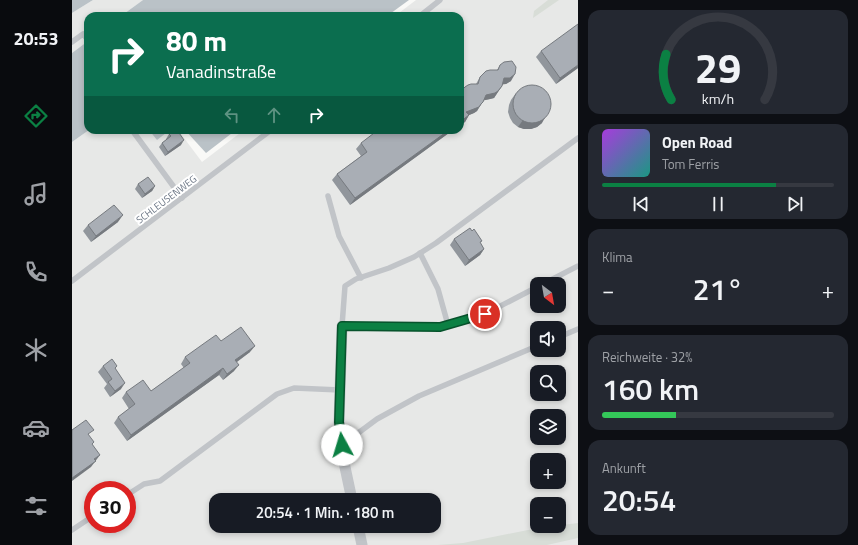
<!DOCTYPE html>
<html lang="de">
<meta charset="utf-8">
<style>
body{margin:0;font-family:"Titillium Web",sans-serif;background:#242831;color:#f1f3f6;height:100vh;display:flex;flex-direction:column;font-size:15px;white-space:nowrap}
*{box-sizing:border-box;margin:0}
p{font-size:13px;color:#9ea1a6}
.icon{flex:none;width:22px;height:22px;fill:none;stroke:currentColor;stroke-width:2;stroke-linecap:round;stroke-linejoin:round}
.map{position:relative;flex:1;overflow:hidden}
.details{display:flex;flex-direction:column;gap:10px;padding:10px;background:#0d0f14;width:280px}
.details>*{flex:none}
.banner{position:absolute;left:12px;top:12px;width:380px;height:122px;border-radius:12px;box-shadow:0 2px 6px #0003;background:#0b6e4f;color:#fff;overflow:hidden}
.needle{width:26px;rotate:149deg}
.buttons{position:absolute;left:458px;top:277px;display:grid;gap:8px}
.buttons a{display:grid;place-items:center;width:36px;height:36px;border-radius:8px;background:#171b24;box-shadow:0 2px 6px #0003;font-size:20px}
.speed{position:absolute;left:12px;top:481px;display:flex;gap:8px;font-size:20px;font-weight:700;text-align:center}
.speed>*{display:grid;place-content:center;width:52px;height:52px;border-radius:50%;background:#171b24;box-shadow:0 2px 6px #0003;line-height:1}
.speed .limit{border:6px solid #d22;background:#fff;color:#111}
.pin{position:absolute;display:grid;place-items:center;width:34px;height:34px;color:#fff;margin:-17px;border:2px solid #fff;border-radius:50%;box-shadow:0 1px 4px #0007}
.me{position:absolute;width:44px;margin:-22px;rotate:354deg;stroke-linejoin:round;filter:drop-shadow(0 0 3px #0008)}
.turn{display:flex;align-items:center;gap:14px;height:84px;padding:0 16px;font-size:18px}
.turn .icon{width:52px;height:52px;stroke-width:2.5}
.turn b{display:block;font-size:28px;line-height:34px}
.lanes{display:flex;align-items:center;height:38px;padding:0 16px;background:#0003;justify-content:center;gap:20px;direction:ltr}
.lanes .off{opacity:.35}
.big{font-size:30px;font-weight:600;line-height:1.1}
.details .card{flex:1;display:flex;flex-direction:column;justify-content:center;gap:6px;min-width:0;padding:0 14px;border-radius:12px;background:#242831}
.details .dial{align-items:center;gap:0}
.dial svg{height:104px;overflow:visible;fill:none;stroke:#363941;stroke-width:7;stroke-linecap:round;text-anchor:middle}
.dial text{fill:#f1f3f6;stroke:none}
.song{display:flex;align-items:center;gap:12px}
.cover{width:48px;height:48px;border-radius:6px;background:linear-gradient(135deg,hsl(280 70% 55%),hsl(170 70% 35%))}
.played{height:4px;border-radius:2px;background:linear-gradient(90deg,#0b8043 75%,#363941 75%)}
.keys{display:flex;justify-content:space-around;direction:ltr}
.heat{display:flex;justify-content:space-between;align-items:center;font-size:22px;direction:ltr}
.charge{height:6px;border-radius:3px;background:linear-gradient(90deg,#34c759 32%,#363941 0)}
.trip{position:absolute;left:137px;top:493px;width:232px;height:40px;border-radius:12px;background:#171b24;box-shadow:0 2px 6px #0003;font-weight:600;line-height:40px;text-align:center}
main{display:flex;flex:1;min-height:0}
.dock{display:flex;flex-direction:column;width:72px;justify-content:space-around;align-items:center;background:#090b0e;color:#9ea1a6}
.dock .icon{width:28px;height:28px}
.dock .selected{color:#0b8043}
.dock b{font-size:18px;color:#f1f3f6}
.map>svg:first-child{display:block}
.built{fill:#e7e8e7;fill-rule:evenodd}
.green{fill:#d8ddd7}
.water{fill:#bac2c7}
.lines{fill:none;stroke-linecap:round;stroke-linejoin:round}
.service{stroke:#c1c4c8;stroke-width:5.5}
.minor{stroke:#c1c4c8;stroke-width:11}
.wall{fill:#91969c}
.shaded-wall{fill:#767a7f}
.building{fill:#a9aeb5;stroke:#767a7f}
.route-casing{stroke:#07532c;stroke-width:10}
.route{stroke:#0b8043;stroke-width:7}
.labels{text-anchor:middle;stroke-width:4;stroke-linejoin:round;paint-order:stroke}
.street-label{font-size:10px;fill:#6b7685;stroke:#fff}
</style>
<main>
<nav class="dock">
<b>20:53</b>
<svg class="icon selected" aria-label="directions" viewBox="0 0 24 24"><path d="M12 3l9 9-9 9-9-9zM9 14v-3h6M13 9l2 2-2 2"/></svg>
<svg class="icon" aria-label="music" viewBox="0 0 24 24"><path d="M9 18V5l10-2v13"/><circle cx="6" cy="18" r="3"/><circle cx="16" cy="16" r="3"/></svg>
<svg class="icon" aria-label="phone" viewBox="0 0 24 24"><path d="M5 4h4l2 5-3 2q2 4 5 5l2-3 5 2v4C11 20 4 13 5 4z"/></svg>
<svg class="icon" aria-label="climate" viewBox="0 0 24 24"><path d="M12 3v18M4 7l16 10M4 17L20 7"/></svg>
<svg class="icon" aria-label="car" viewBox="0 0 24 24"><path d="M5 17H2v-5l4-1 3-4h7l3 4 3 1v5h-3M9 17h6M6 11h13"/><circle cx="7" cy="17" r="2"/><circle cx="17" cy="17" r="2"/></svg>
<svg class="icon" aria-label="filters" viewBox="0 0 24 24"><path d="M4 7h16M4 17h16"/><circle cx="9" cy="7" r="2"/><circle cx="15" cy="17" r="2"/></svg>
</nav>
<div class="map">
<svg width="506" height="545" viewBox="0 0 506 545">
<rect width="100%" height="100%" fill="#f9f9f7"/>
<g class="built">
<polygon points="21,0 71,0 49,16 16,16 16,41 0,53 0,13"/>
<path d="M344,0H506V545H0V142L17,130H106L130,162L172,130H388V16H323ZM465,284H487V306H465ZM465,328H487V350H465ZM465,372H487V394H465ZM465,416H487V438H465ZM465,460H487V482H465ZM21,490H55V524H21ZM144,500H362V526H144ZM465,504H487V526H465Z"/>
</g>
<g class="green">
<polygon points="476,0 487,0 461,18 462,11"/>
<polygon points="506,523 506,538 475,545 366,545 391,543 466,528"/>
</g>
<g class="water">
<polygon points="0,0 21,0 0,13"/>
<polygon points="71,0 337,0 315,16 49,16"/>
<polygon points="16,41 15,113 17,130 0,142 0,53"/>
<polygon points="77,130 92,130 94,133 85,140"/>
<polygon points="113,130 164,130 134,153"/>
</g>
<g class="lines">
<g class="service">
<polyline points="348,16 368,0"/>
<polyline points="0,42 11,34 16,40"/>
<polyline points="60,130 110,198"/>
<polyline points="256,196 267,236 289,278"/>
<polyline points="348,253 366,289 376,325"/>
<polyline points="0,281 199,130"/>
<polyline points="471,284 506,266"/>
<polyline points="465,287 413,314 368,327 270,326 273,286 284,279 317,268 342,257 364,243 506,138"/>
<polyline points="487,337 506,329"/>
<polyline points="270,445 305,419 347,396 465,346"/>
<polyline points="55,495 72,484 88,481 205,394 222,388 268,390"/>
<polyline points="0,530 21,516"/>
</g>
<g class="minor">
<polyline points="270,326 267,422 270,453 280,500"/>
<polyline points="286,526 290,545"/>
</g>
</g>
<g class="wall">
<polygon points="469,51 506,68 484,84 464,57"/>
<polygon points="428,65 439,81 434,84 431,84 422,98 418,99 412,100 405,111 402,113 397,115 393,122 388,125 388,92 404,84 408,77 425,70"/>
<polygon points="444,93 470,123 465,127 459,129 452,129 446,127 441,123 438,118 436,112 437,105 439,100"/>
<polygon points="381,130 278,205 260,180 265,174 289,156 284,149 289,143"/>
<polygon points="97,134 109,145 93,156 87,147 90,143 95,139 94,139"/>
<polygon points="66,184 83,186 80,191 70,198 63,189"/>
<polygon points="46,222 19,242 11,231 16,225"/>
<polygon points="382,239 408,243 412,249 408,255 393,266 378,245"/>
<polygon points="149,341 178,352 165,362 162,371 151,380 147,375 55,441 42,423 46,417 57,409 50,398 54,392 79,391 112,368 109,364 113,357"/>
<polygon points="31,366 45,366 43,369 49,389 38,397 32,388 35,384 26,372"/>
</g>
<g class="shaded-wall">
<polygon points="506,65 506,68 484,84 488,78"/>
<polygon points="443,74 439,81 434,84 427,85 432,78"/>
<polygon points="430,86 422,98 418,99 409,101 414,95"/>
<polygon points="409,104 405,111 402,113 390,118 394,112"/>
<polygon points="397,115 393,122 388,125 388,122"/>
<polygon points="474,116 470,123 465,127 459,129 452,129 446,127 451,120"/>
<polygon points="377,130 381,130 278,205 283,198"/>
<polygon points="112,140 109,145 93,156 96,152"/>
<polygon points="83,186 80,191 70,198 73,194"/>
<polygon points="51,215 46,222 19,242 24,236"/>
<polygon points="412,249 408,255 393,266 397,260"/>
<polygon points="183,346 178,352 159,366 163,360"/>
<polygon points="167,365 162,371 151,380 155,374"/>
<polygon points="151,368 147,375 55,441 59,435"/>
<polygon points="53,383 49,389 38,397 43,391"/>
<polygon points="28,455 19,467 0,481 0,478 22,459"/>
</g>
<g class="building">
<polygon points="506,24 506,65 488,78 469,51"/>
<polygon points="440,61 444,67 443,74 438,78 432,78 430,86 426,91 423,93 414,95 411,102 409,104 407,107 394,112 397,115 388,122 388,92 393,87 396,85 399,84 406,84 408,77 414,71 418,70 426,70 428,65 432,62"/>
<circle cx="460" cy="104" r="19"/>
<polygon points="103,130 105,130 112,140 96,152 90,143 99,136 97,134"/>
<polygon points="306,130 377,130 283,198 265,174 295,152 289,143"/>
<polygon points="76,177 83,186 73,194 66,184"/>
<polygon points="42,205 51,215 24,236 16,225"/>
<polygon points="398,228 400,231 402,229 410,241 408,242 412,249 397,260 382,239"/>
<polygon points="169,327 183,346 163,360 167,365 155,374 151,368 59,435 46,417 63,404 54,392 71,380 79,391 118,363 113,357 134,342 144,335 149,341"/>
<polygon points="40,359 45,366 43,368 53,383 43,391 36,382 40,379 31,366"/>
<polygon points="14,420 22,430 16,434 22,442 20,444 28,455 22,459 24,461 0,478 0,430"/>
</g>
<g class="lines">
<g class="route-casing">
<polyline id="route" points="270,445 267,422 270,326 368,327 413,314"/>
</g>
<use href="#route" class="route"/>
</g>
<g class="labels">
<g class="street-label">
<text transform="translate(94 199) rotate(-37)" y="4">SCHLEUSENWEG</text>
</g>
</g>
</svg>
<div class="buttons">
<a><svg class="needle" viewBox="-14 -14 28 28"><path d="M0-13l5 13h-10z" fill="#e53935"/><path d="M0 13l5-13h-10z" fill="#9ea1a6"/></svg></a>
<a><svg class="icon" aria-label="sound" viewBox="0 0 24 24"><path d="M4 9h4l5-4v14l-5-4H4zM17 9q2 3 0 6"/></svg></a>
<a><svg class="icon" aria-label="search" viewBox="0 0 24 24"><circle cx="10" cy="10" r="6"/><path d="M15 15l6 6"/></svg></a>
<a><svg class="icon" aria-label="layers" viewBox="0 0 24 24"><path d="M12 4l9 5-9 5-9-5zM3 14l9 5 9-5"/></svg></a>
<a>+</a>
<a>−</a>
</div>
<div class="speed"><div class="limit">30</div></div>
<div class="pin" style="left:413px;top:314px;background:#d93025"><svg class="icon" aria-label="arrive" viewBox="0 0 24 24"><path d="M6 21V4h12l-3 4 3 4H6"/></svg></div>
<svg class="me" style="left:270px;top:445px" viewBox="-20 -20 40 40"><circle r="19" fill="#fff"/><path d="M0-13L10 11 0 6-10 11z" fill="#0b8043"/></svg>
<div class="trip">20:54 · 1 Min. · 180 m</div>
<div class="banner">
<div class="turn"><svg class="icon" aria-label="right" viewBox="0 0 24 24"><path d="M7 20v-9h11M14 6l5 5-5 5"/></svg><div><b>80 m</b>Vanadinstraße</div></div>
<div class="lanes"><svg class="icon off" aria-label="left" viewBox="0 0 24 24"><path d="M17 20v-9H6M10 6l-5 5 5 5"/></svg><svg class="icon off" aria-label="ahead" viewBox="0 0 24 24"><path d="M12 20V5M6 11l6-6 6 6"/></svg><svg class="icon" aria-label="right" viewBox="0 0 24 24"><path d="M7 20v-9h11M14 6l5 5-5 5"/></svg></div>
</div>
</div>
<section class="details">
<div class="card dial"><svg viewBox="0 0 100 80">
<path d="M14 69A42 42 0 1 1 86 69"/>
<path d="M14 69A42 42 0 0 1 10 34" stroke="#0b8043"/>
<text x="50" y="56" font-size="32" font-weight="700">29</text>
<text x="50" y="72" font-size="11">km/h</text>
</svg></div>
<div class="card">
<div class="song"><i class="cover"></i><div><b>Open Road</b><p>Tom Ferris</p></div></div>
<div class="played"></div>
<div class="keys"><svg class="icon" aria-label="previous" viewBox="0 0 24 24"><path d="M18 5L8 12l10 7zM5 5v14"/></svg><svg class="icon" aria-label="pause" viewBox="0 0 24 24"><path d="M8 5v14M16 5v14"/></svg><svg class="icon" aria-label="next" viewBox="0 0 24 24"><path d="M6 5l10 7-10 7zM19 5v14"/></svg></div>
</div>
<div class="card"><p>Klima</p>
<div class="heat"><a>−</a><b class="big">21°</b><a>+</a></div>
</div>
<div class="card"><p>Reichweite · 32%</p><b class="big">160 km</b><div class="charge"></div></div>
<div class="card"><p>Ankunft</p><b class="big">20:54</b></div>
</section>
</main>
